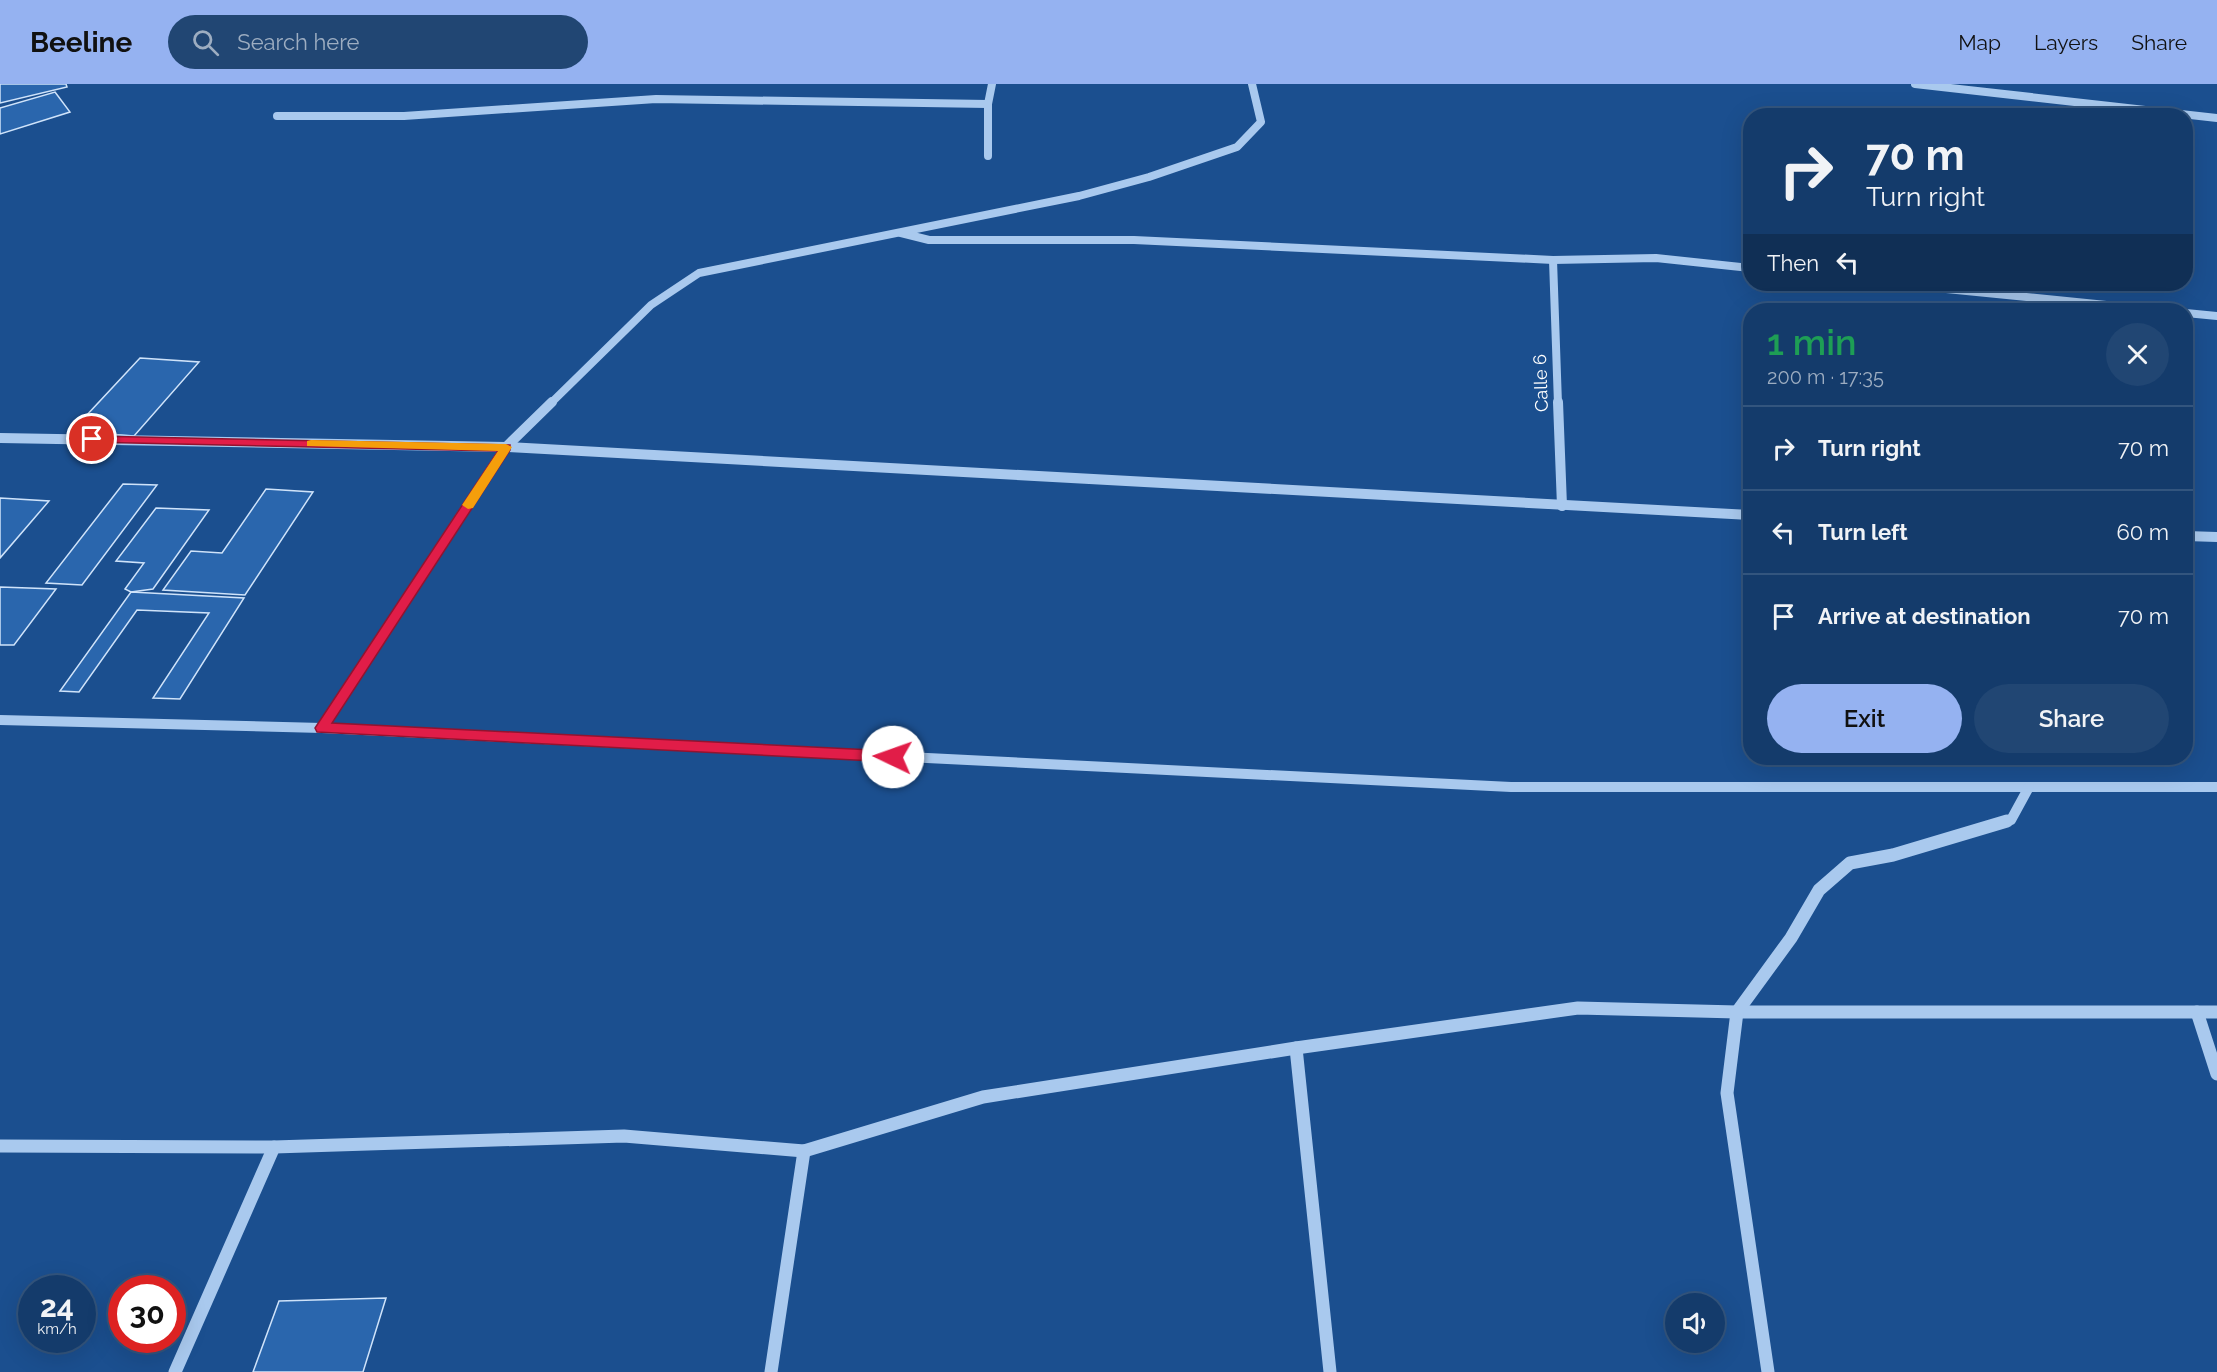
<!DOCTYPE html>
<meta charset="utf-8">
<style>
body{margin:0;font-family:Raleway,sans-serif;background:#214673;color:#f1f3f6;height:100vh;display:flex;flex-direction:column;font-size:22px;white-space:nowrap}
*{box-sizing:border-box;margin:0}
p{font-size:20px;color:#9dadc1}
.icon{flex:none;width:33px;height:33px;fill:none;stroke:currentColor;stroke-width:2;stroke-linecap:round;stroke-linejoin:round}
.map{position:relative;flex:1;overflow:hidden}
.side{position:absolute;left:1743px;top:219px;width:450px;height:462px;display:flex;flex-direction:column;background:#143b6b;border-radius:24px;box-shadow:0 6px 24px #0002,0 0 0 2px #33557e}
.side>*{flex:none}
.hud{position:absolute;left:1743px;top:24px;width:450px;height:183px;border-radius:24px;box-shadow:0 6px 24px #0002,0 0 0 2px #33557e;background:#143b6b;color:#f1f3f6;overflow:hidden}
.buttons{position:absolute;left:1665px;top:1209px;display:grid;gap:12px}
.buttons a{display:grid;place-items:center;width:60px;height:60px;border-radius:50%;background:#143b6b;box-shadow:0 6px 24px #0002,0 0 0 2px #33557e;font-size:30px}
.speed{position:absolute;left:18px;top:1191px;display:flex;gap:12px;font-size:30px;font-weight:700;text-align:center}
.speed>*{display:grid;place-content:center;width:78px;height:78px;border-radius:50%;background:#143b6b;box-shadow:0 6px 24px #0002,0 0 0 2px #33557e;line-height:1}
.speed small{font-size:15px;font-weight:400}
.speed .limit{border:9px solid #d22;background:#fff;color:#111}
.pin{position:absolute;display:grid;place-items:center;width:51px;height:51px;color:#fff;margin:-26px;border:3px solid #fff;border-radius:50%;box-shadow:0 2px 6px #0007}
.me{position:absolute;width:66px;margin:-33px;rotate:273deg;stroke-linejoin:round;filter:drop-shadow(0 0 4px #0008)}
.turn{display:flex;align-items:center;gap:21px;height:126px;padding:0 24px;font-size:27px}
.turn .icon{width:78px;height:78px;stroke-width:2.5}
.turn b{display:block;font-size:42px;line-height:51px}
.then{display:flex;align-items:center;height:57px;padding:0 24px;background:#0003;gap:12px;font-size:22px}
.round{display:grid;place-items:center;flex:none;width:63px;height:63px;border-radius:32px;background:#214673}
.summary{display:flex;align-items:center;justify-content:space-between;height:102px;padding:0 24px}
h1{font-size:36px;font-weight:600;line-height:45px;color:#1e9e55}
.button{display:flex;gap:12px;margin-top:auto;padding:12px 24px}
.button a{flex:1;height:69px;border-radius:36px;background:#95b2f1;color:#111;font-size:24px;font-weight:600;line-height:69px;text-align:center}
.button a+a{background:#214673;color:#f1f3f6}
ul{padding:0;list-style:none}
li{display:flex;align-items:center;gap:18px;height:84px;padding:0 24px;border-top:2px solid #33557e}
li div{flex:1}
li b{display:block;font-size:22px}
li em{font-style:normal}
header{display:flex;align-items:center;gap:36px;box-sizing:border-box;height:84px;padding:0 30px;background:#95b2f1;color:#111}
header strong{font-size:28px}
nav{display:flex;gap:33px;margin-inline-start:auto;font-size:21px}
.search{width:420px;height:54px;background:#214673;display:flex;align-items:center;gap:15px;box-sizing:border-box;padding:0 21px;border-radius:33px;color:#9dadc1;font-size:22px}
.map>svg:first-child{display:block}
.building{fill:#2a66ad;stroke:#cfe3fa;stroke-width:1.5}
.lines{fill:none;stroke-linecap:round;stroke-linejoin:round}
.minor-far2{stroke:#a9c9ee;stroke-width:8}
.minor-far1{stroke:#a9c9ee;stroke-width:10}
.minor{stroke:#a9c9ee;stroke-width:13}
.route{fill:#e11d48;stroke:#92132f;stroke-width:1.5}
.slow{fill:#f59e0b}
.labels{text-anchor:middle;stroke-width:6;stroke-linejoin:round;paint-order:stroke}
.far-street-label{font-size:18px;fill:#fff;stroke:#1b4f8f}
</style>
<header>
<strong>Beeline</strong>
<div class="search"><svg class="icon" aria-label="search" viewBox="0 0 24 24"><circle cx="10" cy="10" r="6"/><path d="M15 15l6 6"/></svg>Search here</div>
<nav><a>Map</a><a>Layers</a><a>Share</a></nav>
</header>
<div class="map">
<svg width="2217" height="1288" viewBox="0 0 2217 1288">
<rect width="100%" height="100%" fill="#1b4f8f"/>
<g class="building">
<path d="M0 0H66L67 3 0 19Z"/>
<path d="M55 8 70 28 0 50V24Z"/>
<path d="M140 274 199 278 134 352 72 347Z"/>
<path d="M123 400 157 401 82 501 46 499Z"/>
<path d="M266 405 313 408 245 511 163 506 191 467 222 469Z"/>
<path d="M0 414 49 417 0 474Z"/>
<path d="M156 424 209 426 153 505 131 508 125 505 144 479 116 477Z"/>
<path d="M0 503 56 505 14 561H0Z"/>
<path d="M131 508 244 514 180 615 153 614 209 529 137 526 79 608 60 607Z"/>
<path d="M386 1214 363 1288H253L279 1217Z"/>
</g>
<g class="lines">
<g class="minor-far2">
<path d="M1915 0 2217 34"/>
<path d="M277 32H404L656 15 988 20"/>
<path d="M988 72V20L992 0"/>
<path d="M901 149 929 156H1134L1553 176 1656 174 1750 184"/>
<path d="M1553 176 1558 320"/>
<path d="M1896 200 2156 226"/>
<path d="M2186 229 2217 232"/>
<path d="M550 320 651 221 699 189 1079 112 1149 93 1237 63 1261 38 1252 0"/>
</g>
<g class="minor-far1">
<path d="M1558 318 1562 422"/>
<path d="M0 354 506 363 1750 431"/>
<path d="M2186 452 2217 453"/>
<path d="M0 636 322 644 1511 703H2217"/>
<path d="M322 644 506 363 552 318"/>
<path d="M2002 739 2011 736 2029 703"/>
</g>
<g class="minor">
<path d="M2197 928 2217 990"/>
<path d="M1296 964 1330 1288"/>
<path d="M0 1062 274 1063 624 1052 804 1067 983 1013 1296 964 1578 924 1737 928H2217"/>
<path d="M175 1288 274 1063"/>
<path d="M771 1288 804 1067"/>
<path d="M1768 1288 1727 1009 1737 928 1791 854 1819 806 1850 779 1893 771 2007 737"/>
</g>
</g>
<path class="route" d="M92 352 510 361V366L332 639 893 667 898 669 900 673 898 677 893 678 317 648 315 644 317 641 498 367 88 358V353Z"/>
<path class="slow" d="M311 356 506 360 512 363 473 424 468 425 462 421 498 367 307 362V357Z"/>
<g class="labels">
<g class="far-street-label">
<text transform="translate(1541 299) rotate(-92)" y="6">Calle 6</text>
</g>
</g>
</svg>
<div class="buttons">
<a><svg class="icon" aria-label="sound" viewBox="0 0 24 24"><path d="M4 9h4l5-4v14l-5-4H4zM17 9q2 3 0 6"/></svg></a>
</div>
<div class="speed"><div>24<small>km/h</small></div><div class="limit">30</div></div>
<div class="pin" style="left:92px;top:355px;background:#d93025"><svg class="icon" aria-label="arrive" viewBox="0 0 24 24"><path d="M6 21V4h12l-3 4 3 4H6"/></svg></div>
<svg class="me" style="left:893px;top:673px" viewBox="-20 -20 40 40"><circle r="19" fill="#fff"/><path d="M0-13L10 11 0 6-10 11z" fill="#e11d48"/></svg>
<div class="hud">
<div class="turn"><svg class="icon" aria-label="right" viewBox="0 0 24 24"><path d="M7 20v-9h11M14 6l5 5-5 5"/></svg><div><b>70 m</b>Turn right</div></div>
<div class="then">Then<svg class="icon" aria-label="left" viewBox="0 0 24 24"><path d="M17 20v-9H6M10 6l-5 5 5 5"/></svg></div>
</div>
<section class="side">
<div class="summary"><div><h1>1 min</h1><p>200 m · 17:35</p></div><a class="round"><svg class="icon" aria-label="close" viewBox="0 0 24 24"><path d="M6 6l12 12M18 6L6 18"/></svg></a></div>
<ul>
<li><svg class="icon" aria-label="right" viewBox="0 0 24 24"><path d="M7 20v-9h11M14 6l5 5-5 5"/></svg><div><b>Turn right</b></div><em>70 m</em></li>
<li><svg class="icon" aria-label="left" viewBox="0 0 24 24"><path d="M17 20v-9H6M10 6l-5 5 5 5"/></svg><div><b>Turn left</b></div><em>60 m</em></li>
<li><svg class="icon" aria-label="arrive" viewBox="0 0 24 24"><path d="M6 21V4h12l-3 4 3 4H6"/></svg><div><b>Arrive at destination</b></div><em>70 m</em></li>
</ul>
<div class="button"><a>Exit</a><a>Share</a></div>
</section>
</div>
